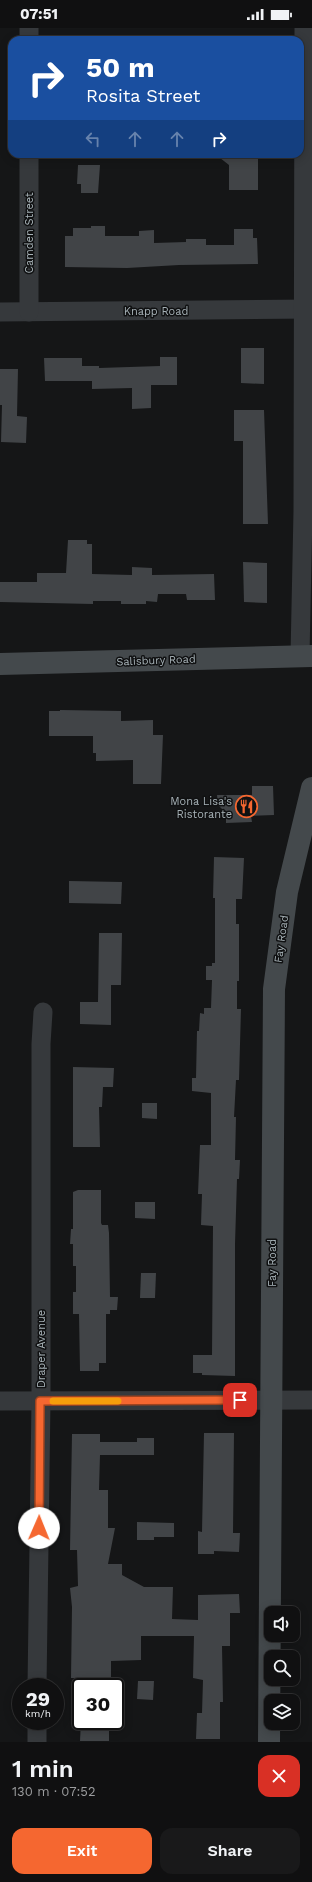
<!DOCTYPE html>
<meta charset="utf-8">
<style>
body{margin:0;font-family:"Work Sans",sans-serif;background:#19191a;color:#f1f3f6;height:100vh;display:flex;flex-direction:column;font-size:15px;white-space:nowrap}
*{box-sizing:border-box;margin:0}
p{font-size:13px;color:#9c9d9f}
.icon{flex:none;width:22px;height:22px;fill:none;stroke:currentColor;stroke-width:2;stroke-linecap:round;stroke-linejoin:round}
.map{position:relative;height:1714px;overflow:hidden}
.details{display:flex;flex-direction:column;background:#101011;flex:1}
.details>*{flex:none}
.hud{position:absolute;left:8px;top:8px;width:296px;height:122px;border-radius:12px;box-shadow:0 2px 10px #0003,0 0 0 1px #303031;background:#1a4fa0;color:#fff;overflow:hidden}
.fabs{position:absolute;left:264px;top:1578px;display:grid;gap:8px}
.fabs a{display:grid;place-items:center;width:36px;height:36px;border-radius:8px;background:#101011;box-shadow:0 2px 10px #0003,0 0 0 1px #303031;font-size:20px}
.speed{position:absolute;left:12px;top:1650px;display:flex;gap:8px;font-size:20px;font-weight:700;text-align:center}
.speed>*{display:grid;place-content:center;width:52px;height:52px;border-radius:50%;background:#101011;box-shadow:0 2px 10px #0003,0 0 0 1px #303031;line-height:1}
.speed small{font-size:10px;font-weight:400}
.speed .limit{border:2px solid #111;border-radius:6px;background:#fff;color:#111}
.pin{position:absolute;display:grid;place-items:center;width:34px;height:34px;color:#fff;margin:-17px;border-radius:8px;box-shadow:0 2px 6px #0006}
.me{position:absolute;width:44px;margin:-22px;rotate:1deg;stroke-linejoin:round;filter:drop-shadow(0 0 3px #0008)}
.turn{display:flex;align-items:center;gap:14px;height:84px;padding:0 12px;font-size:18px}
.turn .icon{width:52px;height:52px;stroke-width:2.5}
.turn b{display:block;font-size:28px;line-height:34px}
.lanes{display:flex;align-items:center;height:38px;padding:0 12px;background:#0003;justify-content:center;gap:20px;direction:ltr}
.lanes .off{opacity:.35}
.round{display:grid;place-items:center;flex:none;width:42px;height:42px;border-radius:12px;background:#19191a}
.headline{display:flex;align-items:center;justify-content:space-between;height:68px;padding:0 12px}
h1{font-size:24px;font-weight:600;line-height:30px}
.primary-button{display:flex;gap:8px;margin-top:auto;padding:8px 12px}
.primary-button a{flex:1;height:46px;border-radius:12px;background:#f56730;color:#fff;font-size:16px;font-weight:600;line-height:46px;text-align:center}
.primary-button a+a{background:#19191a;color:#f1f3f6}
.status{display:flex;justify-content:space-between;align-items:center;height:28px;padding:0 20px;background:#101011;direction:ltr}
.status svg{height:11px;fill:currentColor}
.map>svg:first-child{display:block}
.building{fill:#414447}
.lines{fill:none;stroke-linecap:round;stroke-linejoin:round}
.street{stroke:#36393c;stroke-width:19}
.secondary{stroke:#44494c;stroke-width:22}
.route-casing{stroke:#9f431f;stroke-width:10}
.route{stroke:#f56730;stroke-width:7}
.slow{stroke:#f59e0b;stroke-width:7}
.labels{text-anchor:middle;stroke-width:3;stroke-linejoin:round;paint-order:stroke}
.street-label{font-size:11px;fill:#a7b2b7;stroke:#101112}
.poi-label{font-size:11px;fill:#a7b2b7;stroke:#101112;text-anchor:end}
</style>
<div class="status"><b>07:51</b><svg viewBox="0 0 49 12"><path d="M0 12V9h3v3zM5 12V6h3v6zM10 12V3h3v9zM15 12V0h3v12zM26 1h20v11H26zM47 4h2v5h-2z"/></svg></div>
<div class="map">
<svg width="312" height="1714" viewBox="0 0 312 1714">
<rect width="100%" height="100%" fill="#151617"/>
<g class="building">
<path d="M215 126H258V162H229V137Z"/>
<path d="M78 137H100L98 165H81V156H77Z"/>
<path d="M91 198H105V208H139V203L154 202V215L186 214V211H206V217H234V201H253V210H257L258 236 179 237 127 240 65 239V208H73V200H91Z"/>
<path d="M241 320H264V356L241 355Z"/>
<path d="M160 329H177V357H151V380L132 381V360L92 361V353H45L44 330H82V338H99V340L160 338Z"/>
<path d="M0 341H18L17 388 27 389 26 415 1 414 2 377H0Z"/>
<path d="M234 382H264L268 496H243V413H234Z"/>
<path d="M68 512H87V516H92V546L132 547V539L152 540V547L214 546 215 572H187L186 566H158L157 574 146 573V576H121V573H93V576L0 574V554H37V545H66Z"/>
<path d="M243 534 267 535V575L244 574Z"/>
<path d="M60 682 121 683V693L153 692V707H163L161 756H133V732L96 733V725H93V708H49V683H60Z"/>
<path d="M252 758H273L274 787 251 788 252 794 226 795V785L218 777 217 767H252Z"/>
<path d="M214 829 244 830 242 871H236V896H239V953H237V981H241L239 1052H236L234 1089H236L235 1132H240L239 1151H237L235 1216V1348L202 1347V1345H193V1327H212L213 1198 201 1197 202 1166H198L200 1117H211V1065L192 1063V1050H196L197 1003H199L200 985 204 986V980H211L212 952H206V938H212V935H215V870H213Z"/>
<path d="M69 853 122 854 121 876 69 875Z"/>
<path d="M99 905H122L121 957H111V997L80 996V974H98Z"/>
<path d="M73 1039 114 1040 113 1059H103L102 1079H99L100 1119H73Z"/>
<path d="M142 1075H157V1091L142 1090Z"/>
<path d="M78 1162H101V1195L102 1197H108L109 1205 110 1269H118L117 1282H110V1286H106V1335H99V1343H80L79 1286H73V1264H76V1238H73V1216H70L71 1201H73V1164Z"/>
<path d="M135 1174H155V1191L135 1190Z"/>
<path d="M141 1245H156L155 1270H140Z"/>
<path d="M204 1405H234L233 1505H240L239 1524 214 1523V1526H198V1503L202 1504Z"/>
<path d="M72 1406H100V1414H137V1410H154V1427H100L99 1462H108V1500H115L108 1536H122V1547L144 1559H173L172 1591 198 1592V1567L239 1566 240 1585H230V1618H222L223 1674H220V1711H196L197 1685H202L203 1652 193 1650 194 1608H141V1632L111 1633V1650H71L72 1579 70 1560 78 1558 77 1522H70Z"/>
<path d="M137 1494 174 1495V1509H154V1512H137Z"/>
<path d="M138 1653H154L153 1672 137 1671Z"/>
<path d="M81 1693H109V1713H80Z"/>
</g>
<g class="lines">
<g class="street">
<path d="M29 12V0"/>
<path d="M0 284 312 281"/>
<path d="M29 284V126"/>
<path d="M300 628 303 483 304 0"/>
<path d="M0 1373 312 1372"/>
<path d="M37 1659 41 1373V1016L43 984"/>
<path d="M37 1714V1693"/>
</g>
<g class="secondary">
<path d="M0 636 312 628"/>
<path d="M269 1714 274 961 287 864 312 760"/>
</g>
</g>
<g class="lines">
<defs>
<path id="route" d="M39 1500 40 1373 240 1372"/>
</defs>
<use href="#route" class="route-casing"/>
<use href="#route" class="route"/>
<path class="slow" d="M53 1373H118"/>
</g>
<defs>
<symbol id="restaurant-ring" viewBox="-11 -11 22 22"><circle r="9.5" fill="#101112" stroke="#f56730" stroke-width="1.5"/><path d="M-5-6h1v4h1v-4h1v4h1v-4h1v5L-1.5 .5V6h-2V.5L-5-1ZM5-6V6H3V1.5H1.5Q1.5-4 5-6Z" fill="#f56730"/></symbol>
</defs>
<g fill-rule="evenodd">
<use href="#restaurant-ring" x="234" y="766" width="25" height="25"/>
</g>
<g class="labels">
<g class="street-label">
<text transform="translate(29 205) rotate(-90)" y="4">Camden Street</text>
<text x="156" y="287">Knapp Road</text>
<text transform="translate(156 632) rotate(-2)" y="4">Salisbury Road</text>
<text transform="translate(281 911) rotate(-82)" y="4">Fay Road</text>
<text transform="translate(272 1235) rotate(-90)" y="4">Fay Road</text>
<text transform="translate(41 1321) rotate(-90)" y="4">Draper Avenue</text>
</g>
<g class="poi-label">
<text x="232" y="777">Mona Lisa's<tspan x="232" dy="13">Ristorante</tspan></text>
</g>
</g>
</svg>
<div class="fabs">
<a><svg class="icon" aria-label="sound" viewBox="0 0 24 24"><path d="M4 9h4l5-4v14l-5-4H4zM17 9q2 3 0 6"/></svg></a>
<a><svg class="icon" aria-label="search" viewBox="0 0 24 24"><circle cx="10" cy="10" r="6"/><path d="M15 15l6 6"/></svg></a>
<a><svg class="icon" aria-label="layers" viewBox="0 0 24 24"><path d="M12 4l9 5-9 5-9-5zM3 14l9 5 9-5"/></svg></a>
</div>
<div class="speed"><div>29<small>km/h</small></div><div class="limit">30</div></div>
<div class="pin" style="left:240px;top:1372px;background:#d93025"><svg class="icon" aria-label="arrive" viewBox="0 0 24 24"><path d="M6 21V4h12l-3 4 3 4H6"/></svg></div>
<svg class="me" style="left:39px;top:1500px" viewBox="-20 -20 40 40"><circle r="19" fill="#fff"/><path d="M0-13L10 11 0 6-10 11z" fill="#f56730"/></svg>
<div class="hud">
<div class="turn"><svg class="icon" aria-label="right" viewBox="0 0 24 24"><path d="M7 20v-9h11M14 6l5 5-5 5"/></svg><div><b>50 m</b>Rosita Street</div></div>
<div class="lanes"><svg class="icon off" aria-label="left" viewBox="0 0 24 24"><path d="M17 20v-9H6M10 6l-5 5 5 5"/></svg><svg class="icon off" aria-label="ahead" viewBox="0 0 24 24"><path d="M12 20V5M6 11l6-6 6 6"/></svg><svg class="icon off" aria-label="ahead" viewBox="0 0 24 24"><path d="M12 20V5M6 11l6-6 6 6"/></svg><svg class="icon" aria-label="right" viewBox="0 0 24 24"><path d="M7 20v-9h11M14 6l5 5-5 5"/></svg></div>
</div>
</div>
<section class="details">
<div class="headline"><div><h1>1 min</h1><p>130 m · 07:52</p></div><a class="round" style="background:#d93025;color:#fff"><svg class="icon" aria-label="close" viewBox="0 0 24 24"><path d="M6 6l12 12M18 6L6 18"/></svg></a></div>
<div class="primary-button"><a>Exit</a><a>Share</a></div>
</section>
